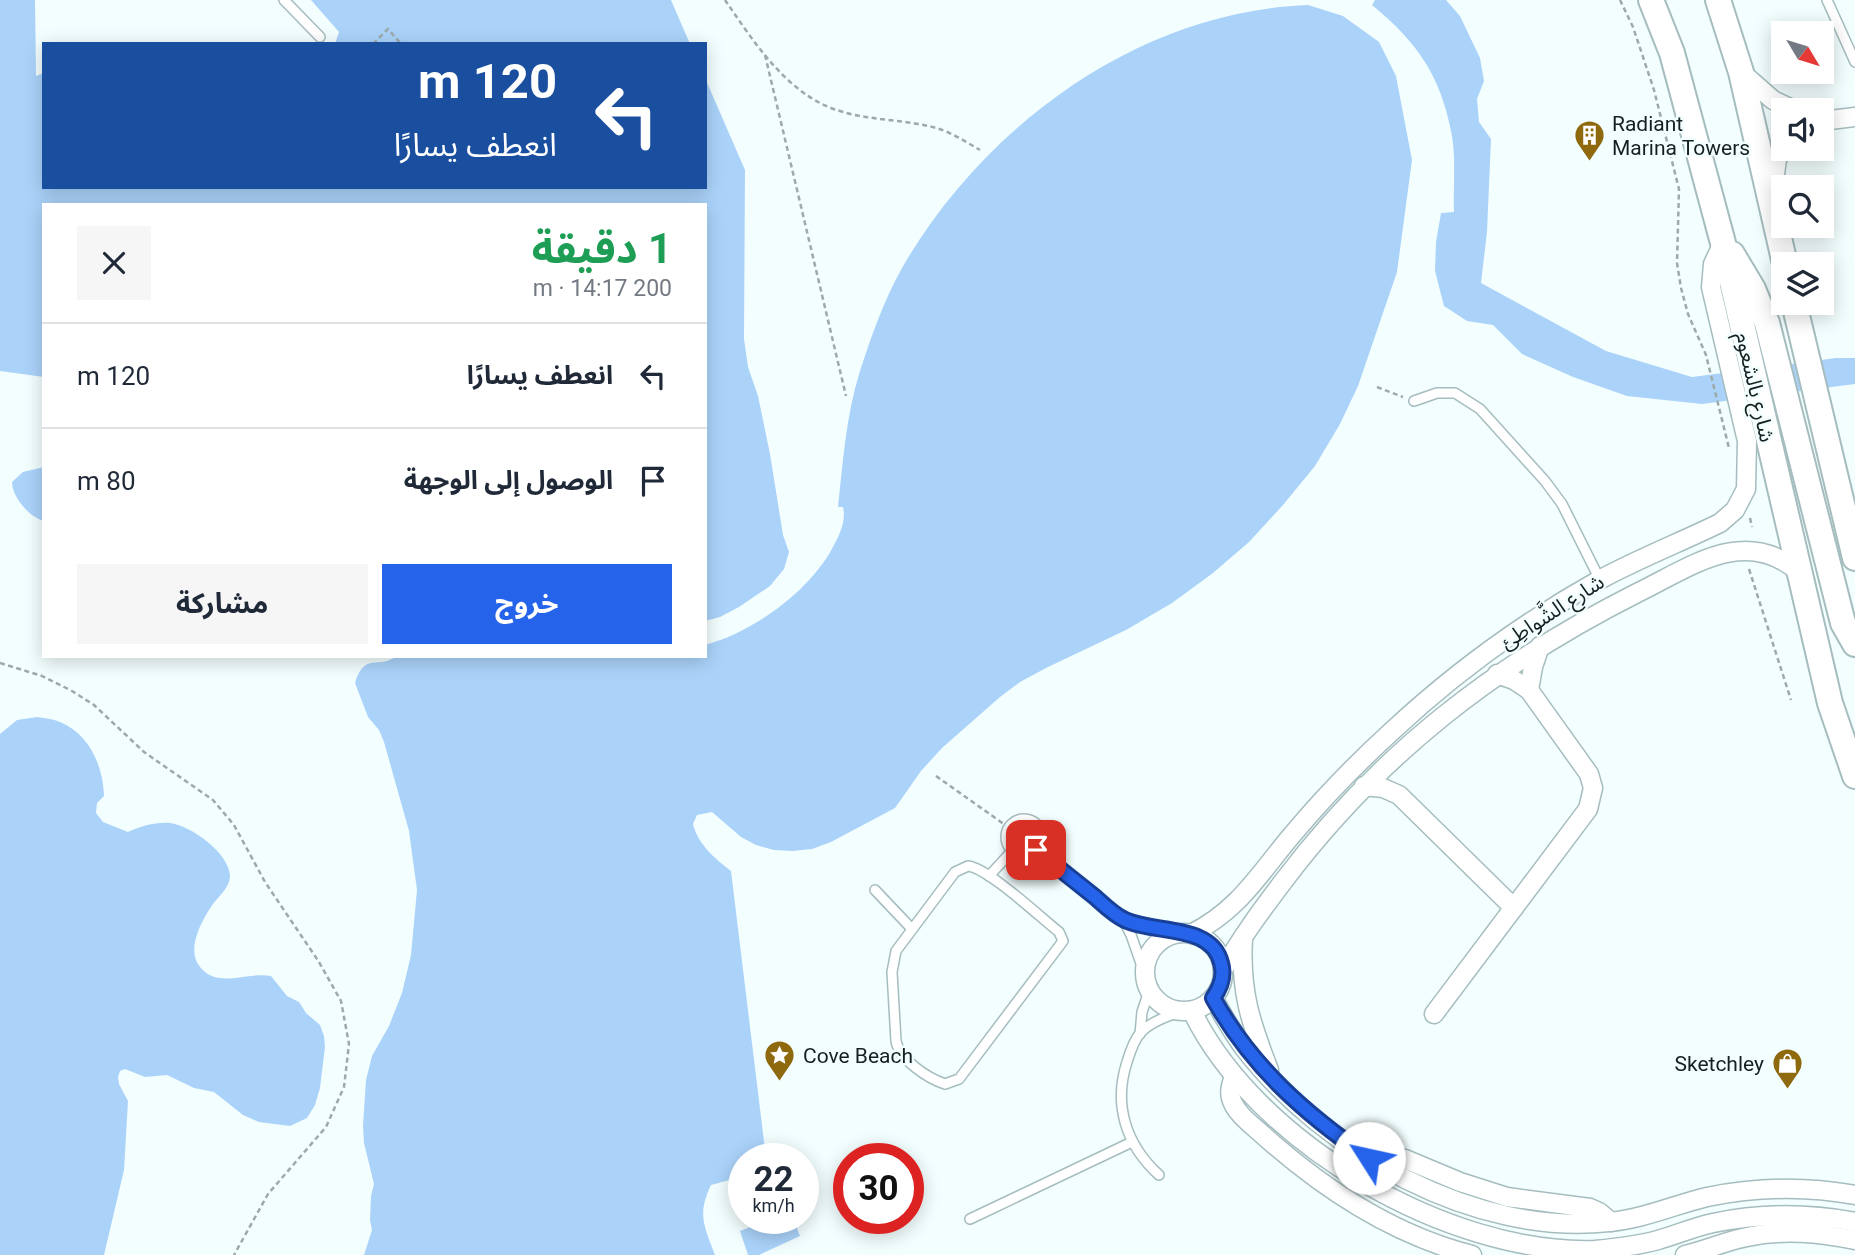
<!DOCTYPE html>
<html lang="ar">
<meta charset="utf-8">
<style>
body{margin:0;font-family:Roboto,"Noto Sans Arabic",sans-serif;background:#f6f6f7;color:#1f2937;direction:rtl;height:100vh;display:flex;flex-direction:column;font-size:26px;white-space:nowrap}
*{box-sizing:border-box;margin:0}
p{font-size:23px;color:#747a83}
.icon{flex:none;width:38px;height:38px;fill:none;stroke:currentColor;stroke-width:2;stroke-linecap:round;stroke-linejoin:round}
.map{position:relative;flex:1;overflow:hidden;direction:ltr}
.sheet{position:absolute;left:42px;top:203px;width:665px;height:455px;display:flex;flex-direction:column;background:#fff;border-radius:0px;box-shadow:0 4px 18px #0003;direction:rtl}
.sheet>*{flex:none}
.top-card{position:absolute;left:42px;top:42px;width:665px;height:147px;border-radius:0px;box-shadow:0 4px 18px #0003;direction:rtl;background:#1a4fa0;color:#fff;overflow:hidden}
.needle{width:46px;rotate:128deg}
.fabs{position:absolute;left:1771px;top:21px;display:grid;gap:14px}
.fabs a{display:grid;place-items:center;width:63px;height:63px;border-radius:0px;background:#fff;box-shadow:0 4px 18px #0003;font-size:35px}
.speed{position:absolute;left:728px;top:1143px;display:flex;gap:14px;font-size:35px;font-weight:700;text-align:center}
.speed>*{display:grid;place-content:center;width:91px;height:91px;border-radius:50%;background:#fff;box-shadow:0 4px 18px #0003;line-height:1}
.speed small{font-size:18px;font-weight:400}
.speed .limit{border:10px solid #d22;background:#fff;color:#111}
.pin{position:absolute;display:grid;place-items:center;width:60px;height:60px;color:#fff;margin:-30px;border-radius:14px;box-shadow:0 4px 10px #0006}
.me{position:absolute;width:77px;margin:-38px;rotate:305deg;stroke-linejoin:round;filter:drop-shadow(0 0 5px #0008)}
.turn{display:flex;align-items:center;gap:24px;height:147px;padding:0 35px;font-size:32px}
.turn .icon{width:91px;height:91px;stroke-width:2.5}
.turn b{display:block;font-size:49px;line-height:60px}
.round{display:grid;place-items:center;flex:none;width:74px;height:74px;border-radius:0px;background:#f6f6f7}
.summary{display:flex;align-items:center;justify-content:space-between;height:119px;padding:0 35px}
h1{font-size:42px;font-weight:700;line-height:52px;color:#1e9e55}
.cta{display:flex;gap:14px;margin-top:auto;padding:14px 35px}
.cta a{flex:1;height:80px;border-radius:0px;background:#2563eb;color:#fff;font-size:28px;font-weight:700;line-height:80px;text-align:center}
.cta a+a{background:#f6f6f7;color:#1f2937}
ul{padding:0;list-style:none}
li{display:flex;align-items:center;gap:21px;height:105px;padding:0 35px;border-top:2px solid #e0e1e3}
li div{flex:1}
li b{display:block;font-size:26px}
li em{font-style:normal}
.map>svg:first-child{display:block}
.water{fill:#abd3fa}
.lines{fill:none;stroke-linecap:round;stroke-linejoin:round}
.lane-casing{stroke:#a5bdbf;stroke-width:12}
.street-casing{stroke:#a5bdbf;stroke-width:21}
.secondary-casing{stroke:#a5bdbf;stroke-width:28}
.path{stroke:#9ea9a9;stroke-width:2.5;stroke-dasharray:5 3.5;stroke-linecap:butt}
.lane{stroke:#fff;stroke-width:9}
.street{stroke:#fff;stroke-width:18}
.secondary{stroke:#fff;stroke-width:24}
.route-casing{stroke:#184099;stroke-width:18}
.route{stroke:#2563eb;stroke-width:12}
.labels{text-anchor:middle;stroke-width:5;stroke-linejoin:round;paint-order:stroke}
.poi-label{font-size:21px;fill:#162020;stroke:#f3fefe;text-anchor:start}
.street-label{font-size:21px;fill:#162020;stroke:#f3fefe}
</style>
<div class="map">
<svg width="1855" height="1255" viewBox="0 0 1855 1255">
<rect width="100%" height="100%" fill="#f3fefe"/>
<g class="water">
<path d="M0 0H35L36 76 44 73V187H705V78L745 170 744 339 748 367 758 396 770 454 783 535 789 552 784 569 770 586 739 607 720 617 705 621V205H44V377L0 371Z"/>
<path d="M311 0H671L690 44H335L339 32Z"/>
<path d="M1375 0H1446L1460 16 1480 58 1484 81 1477 99 1479 122 1491 139 1487 232 1481 283 1606 351 1692 377 1836 358H1855V384L1702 404 1627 396 1573 377 1522 354 1493 325 1467 321 1444 306 1435 271 1436 242 1441 213 1454 212C1453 187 1456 160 1452 136 1441 76 1418 43 1372 5Z"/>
<path d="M1308 5 1343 16 1379 42 1396 76 1412 160 1397 272 1358 386 1340 424 1315 466 1283 505 1249 542 1213 573 1172 603 1126 630 1048 667 1020 682 1000 697 942 748 921 771 895 808 831 842 812 849 792 851 774 850 756 845 741 837 712 812 697 815 693 824C698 844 714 858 731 871L766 1158H744V1176L711 1185C697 1214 704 1226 715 1255H364L372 1230 370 1220 371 1196 374 1184 364 1143 363 1126 366 1080 372 1056 389 1026 402 993 411 955 417 890 409 831 384 742 379 730 368 717 355 683C365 651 378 670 397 656H705V645C754 632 813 589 835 543 841 532 846 519 843 507H838C843 462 846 415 860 371 871 337 884 300 902 268 984 125 1140 11 1308 5Z"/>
<path d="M44 467V521C29 517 12 497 12 482L23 472Z"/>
<path d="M37 717C44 718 53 719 60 722 89 734 103 765 104 796L97 803 96 813 103 822 128 832C141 826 155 822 170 823 190 825 231 854 230 877 229 888 219 896 213 904 203 918 187 947 198 964 215 991 247 971 271 976L287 996 299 1002 306 1013 320 1025 324 1036 325 1047 320 1088 315 1105 307 1118 290 1126 259 1122 243 1115 214 1092 194 1088 167 1075 145 1077 125 1069 120 1071 118 1077 119 1084 128 1101 124 1170 104 1255H0V734L17 720Z"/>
<path d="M774 1218H793L800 1236 759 1255H748L740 1231Z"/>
</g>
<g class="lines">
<defs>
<g id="lane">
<path d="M284 0 320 37"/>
<path d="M1827 0 1855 62"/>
<path d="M1414 401 1437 393H1455L1480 409 1545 481 1562 504 1600 580"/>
<circle cx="1024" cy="837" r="18"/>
<path d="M1036 850 1123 919 1179 933"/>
<path d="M968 866C988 868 1040 917 1059 932L1063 941 959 1079 945 1084C927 1078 899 1059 896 1041L892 972 896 951 955 872Z"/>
<path d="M989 876 1012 851"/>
<path d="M875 890 912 929"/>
<path d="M1123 919 1131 935 1144 972"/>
<path d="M1140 1034 1142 1012 1149 991"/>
<path d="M1159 1175C1126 1145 1113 1105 1127 1062 1130 1052 1134 1040 1141 1032 1151 1022 1167 1016 1180 1012"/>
<path d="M970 1219 1132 1142"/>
</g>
<g id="street">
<path d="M1741 72 1773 100 1794 110"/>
<path d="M1822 121 1855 117"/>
<path d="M1773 189 1777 159 1783 149"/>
<path d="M1529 690 1533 667 1540 646"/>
<path d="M1364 786 1383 788 1399 795 1514 908"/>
<circle cx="1184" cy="972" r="39"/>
<path d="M1191 934C1239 910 1259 874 1292 835 1323 798 1356 764 1391 732 1453 674 1526 621 1601 579 1640 558 1681 542 1720 523L1735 510 1746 489 1747 441 1711 287 1713 264 1723 243"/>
<path d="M1243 938C1240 991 1250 1021 1269 1070"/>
<path d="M1223 970C1240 939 1261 911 1282 883 1379 754 1496 664 1639 592 1692 566 1745 526 1799 572"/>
<path d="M1213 998C1223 1015 1232 1032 1244 1048 1324 1152 1476 1237 1609 1222 1643 1219 1674 1205 1707 1197 1756 1187 1806 1186 1855 1195"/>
<path d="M1192 1011C1255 1142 1448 1255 1595 1250 1616 1248 1637 1246 1658 1240 1676 1235 1694 1227 1713 1223 1760 1213 1808 1213 1855 1222"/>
<path d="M1434 1014 1588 809 1593 788 1589 774 1529 690 1514 680 1497 674"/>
<path d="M1234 1077C1231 1084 1229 1091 1231 1098 1235 1113 1252 1125 1263 1135 1322 1188 1394 1235 1472 1255"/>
<path d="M1369 1158 1387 1156 1405 1159 1460 1182 1507 1197 1590 1208 1599 1212 1611 1222"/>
<path d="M1685 1255C1706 1250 1726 1241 1747 1237 1784 1229 1819 1233 1855 1240"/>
</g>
<g id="secondary">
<path d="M1651 0 1672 53 1723 243 1830 703 1855 776"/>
<path d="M1718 0 1741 72 1785 264"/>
<path d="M1732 254 1753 289 1767 323 1843 623 1855 644"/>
<path d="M1794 303 1855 558"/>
</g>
</defs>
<use href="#lane" class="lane-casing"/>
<use href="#street" class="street-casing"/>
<use href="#secondary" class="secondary-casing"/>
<g class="path">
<path d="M725 0C754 42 788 96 840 111 871 121 905 119 936 128 951 132 966 142 980 150"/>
<path d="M1620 0 1633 27 1654 90 1679 189 1677 263 1681 288 1688 314 1706 355 1729 448"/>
<path d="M373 44 388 29 401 44"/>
<path d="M765 55 846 396"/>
<path d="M1802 149 1809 155"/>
<path d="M1377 387 1403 397"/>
<path d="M1750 518 1752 527"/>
<path d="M1749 569 1791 700"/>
<path d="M0 663 42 676 72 691 94 705 144 752 213 800 234 825 265 882 319 962 341 1001 349 1044 344 1087 326 1127 268 1194 234 1255"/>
<path d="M936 776 1008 827"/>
</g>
<use href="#lane" class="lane"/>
<use href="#street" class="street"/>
<use href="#secondary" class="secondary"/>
</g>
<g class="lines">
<defs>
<path id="route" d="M1036 850C1056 866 1076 882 1095 897 1104 905 1114 915 1125 920 1155 934 1212 924 1221 963 1225 976 1221 987 1213 998 1252 1067 1304 1113 1369 1158"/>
</defs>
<use href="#route" class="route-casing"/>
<use href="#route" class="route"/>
</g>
<defs>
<symbol id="building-pin" viewBox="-11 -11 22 30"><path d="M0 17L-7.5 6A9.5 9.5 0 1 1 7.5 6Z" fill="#8e690d" stroke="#f3fefe"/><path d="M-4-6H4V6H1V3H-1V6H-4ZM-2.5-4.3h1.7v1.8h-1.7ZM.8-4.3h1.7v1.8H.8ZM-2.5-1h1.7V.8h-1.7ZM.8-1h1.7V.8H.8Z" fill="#fff"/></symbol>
<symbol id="sight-pin" viewBox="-11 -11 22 30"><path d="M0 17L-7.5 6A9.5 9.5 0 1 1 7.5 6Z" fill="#8e690d" stroke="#f3fefe"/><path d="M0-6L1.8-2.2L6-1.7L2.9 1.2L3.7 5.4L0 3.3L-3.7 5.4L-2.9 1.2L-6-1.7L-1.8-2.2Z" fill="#fff"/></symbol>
<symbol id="shop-pin" viewBox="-11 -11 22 30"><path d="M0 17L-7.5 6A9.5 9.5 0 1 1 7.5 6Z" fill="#8e690d" stroke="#f3fefe"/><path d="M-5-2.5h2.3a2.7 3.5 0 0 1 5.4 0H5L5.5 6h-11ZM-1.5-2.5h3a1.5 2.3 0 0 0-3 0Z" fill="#fff"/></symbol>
</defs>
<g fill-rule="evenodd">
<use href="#building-pin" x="1572" y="118" width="35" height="47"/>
<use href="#sight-pin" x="762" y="1038" width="35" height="47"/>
<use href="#shop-pin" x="1770" y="1046" width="35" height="47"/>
</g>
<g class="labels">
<g class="poi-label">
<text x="1612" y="131">Radiant<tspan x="1612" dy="24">Marina Towers</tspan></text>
<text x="803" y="1063">Cove Beach</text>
<text x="1764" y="1071" text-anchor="end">Sketchley</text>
</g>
<g class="street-label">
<text transform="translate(1755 387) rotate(77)" y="7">شارع بالشعوم</text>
<text transform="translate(1552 612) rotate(-33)" y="7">شارع الشَّواطِئ</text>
</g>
</g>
</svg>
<div class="fabs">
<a><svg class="needle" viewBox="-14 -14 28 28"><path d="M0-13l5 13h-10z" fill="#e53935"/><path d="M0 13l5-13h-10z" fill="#747a83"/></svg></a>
<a><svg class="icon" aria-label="sound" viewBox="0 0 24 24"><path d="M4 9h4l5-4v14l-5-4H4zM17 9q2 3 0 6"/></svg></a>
<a><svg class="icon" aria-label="search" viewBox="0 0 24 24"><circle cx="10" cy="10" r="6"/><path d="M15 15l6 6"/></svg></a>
<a><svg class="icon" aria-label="layers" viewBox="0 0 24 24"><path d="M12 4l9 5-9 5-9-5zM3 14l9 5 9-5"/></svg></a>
</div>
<div class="speed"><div>22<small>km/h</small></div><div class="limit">30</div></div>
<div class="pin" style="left:1036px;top:850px;background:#d93025"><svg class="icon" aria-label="arrive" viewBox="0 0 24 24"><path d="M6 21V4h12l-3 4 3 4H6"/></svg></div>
<svg class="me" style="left:1369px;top:1158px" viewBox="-20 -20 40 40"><circle r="19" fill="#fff"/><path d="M0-13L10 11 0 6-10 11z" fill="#2563eb"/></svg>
<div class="top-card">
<div class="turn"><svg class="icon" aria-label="left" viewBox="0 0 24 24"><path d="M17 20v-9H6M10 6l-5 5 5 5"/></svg><div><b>120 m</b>انعطف يسارًا</div></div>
</div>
<section class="sheet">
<div class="summary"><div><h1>1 دقيقة</h1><p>200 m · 14:17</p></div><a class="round"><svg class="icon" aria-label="close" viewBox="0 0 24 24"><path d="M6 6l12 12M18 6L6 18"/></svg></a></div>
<ul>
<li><svg class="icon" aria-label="left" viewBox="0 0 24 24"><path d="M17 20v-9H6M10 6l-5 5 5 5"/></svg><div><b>انعطف يسارًا</b></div><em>120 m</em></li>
<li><svg class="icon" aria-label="arrive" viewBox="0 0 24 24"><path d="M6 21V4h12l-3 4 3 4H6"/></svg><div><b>الوصول إلى الوجهة</b></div><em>80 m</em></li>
</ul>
<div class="cta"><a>خروج</a><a>مشاركة</a></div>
</section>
</div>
